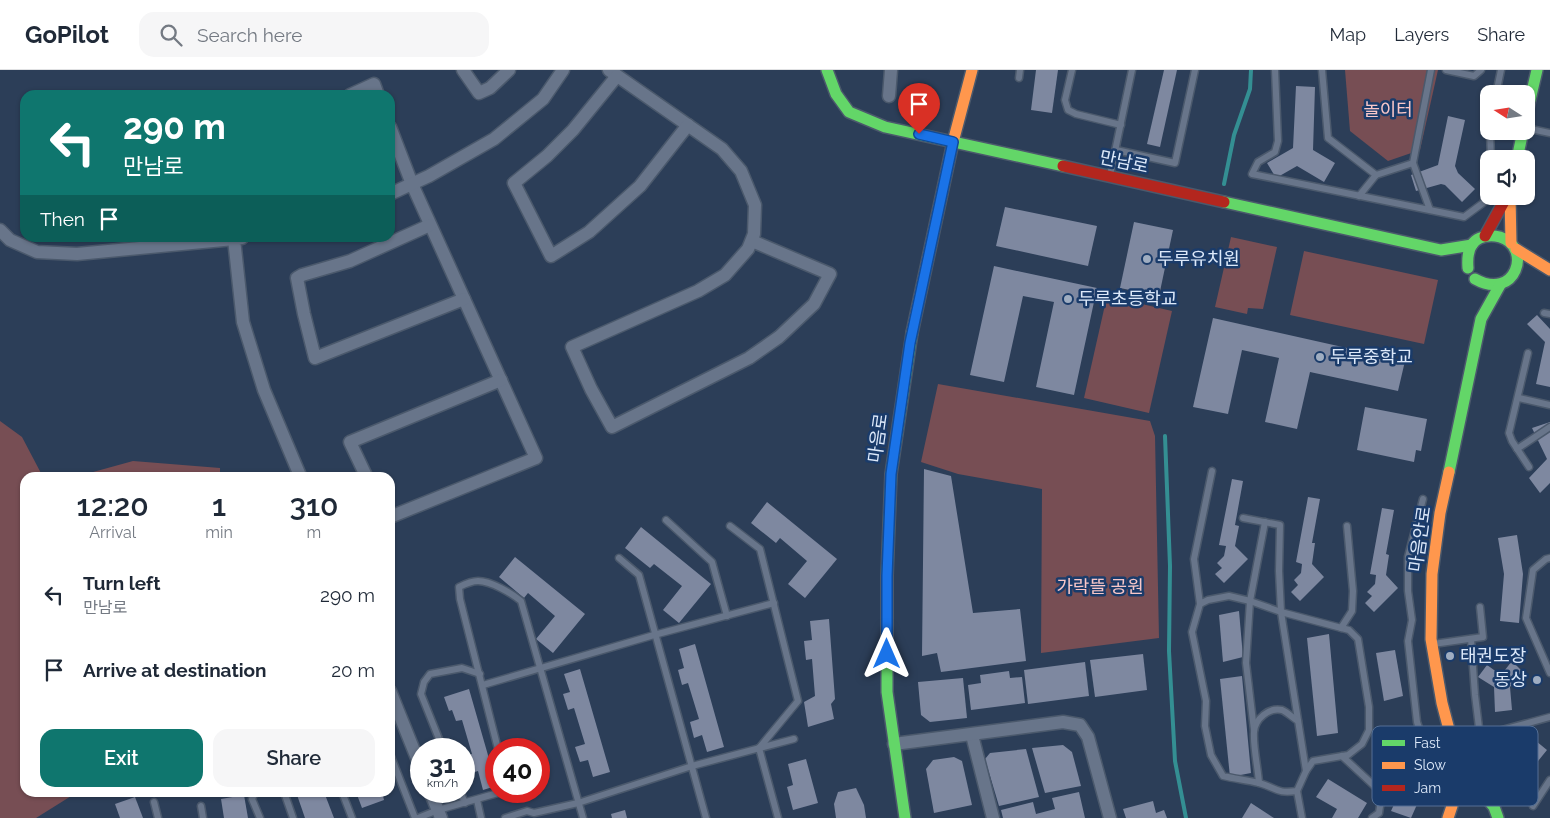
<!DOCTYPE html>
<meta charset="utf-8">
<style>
body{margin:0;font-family:Raleway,"Noto Sans KR",sans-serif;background:#f6f6f7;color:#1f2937;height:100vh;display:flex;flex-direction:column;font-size:19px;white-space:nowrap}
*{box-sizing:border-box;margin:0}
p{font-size:16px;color:#747a83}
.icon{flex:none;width:28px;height:28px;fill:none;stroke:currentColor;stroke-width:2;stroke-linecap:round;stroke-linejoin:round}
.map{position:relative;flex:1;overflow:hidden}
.details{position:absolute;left:20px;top:402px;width:375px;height:325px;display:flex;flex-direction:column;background:#fff;border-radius:15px;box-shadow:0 1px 4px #0004}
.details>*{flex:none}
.top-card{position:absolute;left:20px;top:20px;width:375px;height:152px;border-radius:15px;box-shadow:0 1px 4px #0004;background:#0f766e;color:#fff;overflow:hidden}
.needle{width:32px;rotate:282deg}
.tools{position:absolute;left:1480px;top:15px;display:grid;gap:10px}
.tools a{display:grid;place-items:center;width:55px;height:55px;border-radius:10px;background:#fff;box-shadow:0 1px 4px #0004;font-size:25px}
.speed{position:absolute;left:410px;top:668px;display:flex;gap:10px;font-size:25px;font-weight:700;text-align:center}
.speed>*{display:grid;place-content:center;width:65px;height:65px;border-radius:50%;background:#fff;box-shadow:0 1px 4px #0004;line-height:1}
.speed small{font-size:12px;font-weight:400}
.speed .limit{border:8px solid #d22;background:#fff;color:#111}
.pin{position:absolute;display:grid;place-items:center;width:42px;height:42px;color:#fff;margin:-51px -21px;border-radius:50% 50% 50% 0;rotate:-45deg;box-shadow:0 0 5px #0007}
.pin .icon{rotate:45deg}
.me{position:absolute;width:55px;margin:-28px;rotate:0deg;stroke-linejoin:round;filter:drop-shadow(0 0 4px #0008)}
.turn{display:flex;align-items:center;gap:18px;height:105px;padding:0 20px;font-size:22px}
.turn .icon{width:65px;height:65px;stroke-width:2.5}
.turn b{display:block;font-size:35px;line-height:42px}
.then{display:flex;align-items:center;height:48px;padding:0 20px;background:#0003;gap:10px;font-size:19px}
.eta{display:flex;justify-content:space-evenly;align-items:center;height:85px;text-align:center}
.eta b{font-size:30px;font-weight:600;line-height:35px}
.action{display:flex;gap:10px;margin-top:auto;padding:10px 20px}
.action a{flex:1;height:58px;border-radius:15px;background:#0f766e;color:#fff;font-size:20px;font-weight:600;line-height:58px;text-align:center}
.action a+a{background:#f6f6f7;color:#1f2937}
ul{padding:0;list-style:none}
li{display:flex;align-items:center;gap:15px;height:75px;padding:0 20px}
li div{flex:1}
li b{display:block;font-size:19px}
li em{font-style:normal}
header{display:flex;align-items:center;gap:30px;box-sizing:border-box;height:70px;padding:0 25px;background:#fff;border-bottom:1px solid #e0e1e3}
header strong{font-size:24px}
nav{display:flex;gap:28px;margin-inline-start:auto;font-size:18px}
.search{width:350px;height:45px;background:#f6f6f7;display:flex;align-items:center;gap:12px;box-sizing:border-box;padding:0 18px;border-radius:15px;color:#747a83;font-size:19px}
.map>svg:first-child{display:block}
.green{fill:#774e54}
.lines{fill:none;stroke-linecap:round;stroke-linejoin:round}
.stream{stroke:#348f93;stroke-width:4}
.building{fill:#7e88a0}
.lane-casing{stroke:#4b596c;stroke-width:9}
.street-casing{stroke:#4b596c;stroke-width:15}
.fast-casing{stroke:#4b596c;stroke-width:14}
.slow-casing{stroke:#4b596c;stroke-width:14}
.jam-casing{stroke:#4b596c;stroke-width:14}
.lane{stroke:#68758a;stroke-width:6}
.street{stroke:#68758a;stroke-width:12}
.fast{stroke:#63d668;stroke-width:11}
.slow{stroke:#ff974d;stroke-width:11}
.jam{stroke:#b3261e;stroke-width:11}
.route-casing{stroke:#114b97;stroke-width:12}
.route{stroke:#1a73e8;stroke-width:9}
.poi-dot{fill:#9fadc1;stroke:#1a3b6a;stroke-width:2}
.labels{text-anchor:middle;stroke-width:5;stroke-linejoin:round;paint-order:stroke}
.park-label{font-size:18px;fill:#f9c7c8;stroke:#1a3b6a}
.street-label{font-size:18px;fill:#dde9fa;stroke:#1a3b6a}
.poi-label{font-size:18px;fill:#dde9fa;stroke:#1a3b6a;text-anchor:start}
.key{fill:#1a3b6a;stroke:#546f95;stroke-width:1}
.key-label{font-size:14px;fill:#dde9fa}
</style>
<header>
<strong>GoPilot</strong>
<div class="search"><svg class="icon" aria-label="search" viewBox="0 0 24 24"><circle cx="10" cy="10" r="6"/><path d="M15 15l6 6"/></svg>Search here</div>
<nav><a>Map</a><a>Layers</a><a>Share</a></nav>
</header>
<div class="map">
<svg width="1550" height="748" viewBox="0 0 1550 748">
<rect width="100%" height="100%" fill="#2c3e58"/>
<g class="green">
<path d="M1345 0H1438L1420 80 1388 91 1350 61Z"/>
<path d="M1231 167 1277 177 1263 239 1248 238 1247 244 1215 237Z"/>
<path d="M1304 181 1438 210 1424 274 1290 245Z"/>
<path d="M1107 226 1172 241 1149 343 1084 328Z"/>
<path d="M938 314 1150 351 1155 366 1159 568 1041 583 1042 419 958 404 921 392Z"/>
<path d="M0 351 22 367 43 407 25 408V722L76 723 36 748H0Z"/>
<path d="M133 391 220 398V407H75Z"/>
</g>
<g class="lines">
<g class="stream">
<path d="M1224 114 1234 65 1250 19 1251 0"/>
<path d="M1165 366 1170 496 1169 581 1175 691 1186 748"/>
</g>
</g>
<g class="building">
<path d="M1036 0H1058L1052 43 1031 40Z"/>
<path d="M1164 0H1177L1160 77 1147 74Z"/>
<path d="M1296 16 1315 17 1313 80 1335 93 1324 112 1297 96 1276 108 1267 93 1293 78Z"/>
<path d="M1448 46 1465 50 1455 96 1458 103 1475 119 1462 132 1445 115 1441 114 1416 121 1411 105 1438 95Z"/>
<path d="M1005 137 1097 156 1088 196 996 176Z"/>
<path d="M1134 152 1173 160 1159 226 1120 218Z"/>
<path d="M994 196 1097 218 1074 325 1036 317 1054 232 1023 226 1004 312 970 305Z"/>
<path d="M1537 245 1550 259V317L1536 314 1545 272 1527 254Z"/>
<path d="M1213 248 1405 291 1398 321 1310 302 1297 359 1265 352 1279 288 1242 280 1228 344 1193 337Z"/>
<path d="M1365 337 1427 349 1421 381 1416 380 1414 392 1357 380Z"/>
<path d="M1550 352V413L1540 423 1529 408 1547 389 1532 358Z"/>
<path d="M924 399 951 406 973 543 1020 539 1026 591 941 602 937 583 922 586Z"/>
<path d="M1232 409 1243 411 1235 455 1239 456 1235 476 1248 489 1224 513 1215 504 1222 498 1217 493 1224 486 1226 476 1219 475Z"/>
<path d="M1308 427 1320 429 1312 473H1315L1312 494 1324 507 1300 531 1291 522 1298 515 1294 510 1301 503 1302 494 1296 492Z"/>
<path d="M767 432 837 489 805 528 788 514 807 491 780 468 776 473 751 453Z"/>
<path d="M1382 438 1394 440 1386 484 1389 485 1386 505 1398 518 1374 542 1365 533 1372 526 1367 522 1375 514 1376 505 1370 504Z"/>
<path d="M641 457 711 514 679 553 663 540 682 516 654 494 650 498 625 478Z"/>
<path d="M1517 465 1523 504 1519 553 1500 551 1504 504 1498 468Z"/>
<path d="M515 487 585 544 553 583 536 569 555 546 528 523 524 528 499 507Z"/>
<path d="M1239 541 1243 587 1223 592 1219 545Z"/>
<path d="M829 549 835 629 831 634 834 649 808 657 804 632 815 626 812 589 806 590 804 571 812 570 810 551Z"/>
<path d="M1329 564 1338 663 1317 666 1307 568Z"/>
<path d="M695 574 724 677 707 682 702 665 694 668 690 652 699 649 688 613 682 615 678 600 684 598 679 579Z"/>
<path d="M1395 580 1403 626 1384 631 1376 583Z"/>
<path d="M1143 584 1147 620 1095 627 1090 590Z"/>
<path d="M1512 591 1522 601 1510 617 1512 640 1495 642 1494 617 1478 607 1487 595 1501 605Z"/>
<path d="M1085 592 1089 626 1028 634 1024 600Z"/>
<path d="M580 599 610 702 593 707 588 690 580 692 575 677 585 674 574 638 568 640 563 624 570 622 564 604Z"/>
<path d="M1009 601 1010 608 1022 607 1025 633 971 640 968 615 981 613 980 605Z"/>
<path d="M1242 606 1251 703 1230 707 1220 609Z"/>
<path d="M963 608 967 648 930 652 921 645 918 612Z"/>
<path d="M469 619 496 713V716L483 720 478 701 468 704 464 686 472 684 462 650 456 651 452 640 449 641 444 627Z"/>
<path d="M1536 671 1547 680 1534 696 1537 720 1520 721 1518 697 1503 686 1511 674 1525 684Z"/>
<path d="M1063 675 1072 682 1081 716 1045 723 1032 678Z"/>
<path d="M1026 679 1039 727 999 736 985 689 990 683Z"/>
<path d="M1394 683 1431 703 1411 748 1391 741 1404 713 1385 703Z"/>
<path d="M954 687 962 691 972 735 934 743 926 699 933 690Z"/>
<path d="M806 689 818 733 793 740 787 717 793 715 788 694Z"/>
<path d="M1328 709 1367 733 1358 748H1332L1337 739 1316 727Z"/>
<path d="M856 718 864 735 866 748H836L834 734 838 722Z"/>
<path d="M296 722H324L334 748H305Z"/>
<path d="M356 722H382L384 730 362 738Z"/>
<path d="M1079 722 1085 748H1003L1001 740 1033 732 1036 744 1055 739 1052 728Z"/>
<path d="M244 725 248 748H224L221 729Z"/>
<path d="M135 727 143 748H120L115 734Z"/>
<path d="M1153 731 1156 743 1164 740 1167 748H1126L1123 739Z"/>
<path d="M1251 733 1274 748H1242Z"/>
<path d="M625 740 627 748H612L611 744Z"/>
</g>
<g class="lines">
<defs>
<g id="lane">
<path d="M1072 0 1065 30 1068 40 1076 44 1121 55"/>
<path d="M1275 0 1278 71 1275 82 1258 92 1252 104 1464 147 1483 133 1489 119"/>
<path d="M1322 0 1328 68 1376 105"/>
<path d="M1446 0 1474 6 1481 0"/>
<path d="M1019 8 1020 0"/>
<path d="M1496 24 1501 0"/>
<path d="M1526 58 1550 63"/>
<path d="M1490 61 1491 89"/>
<path d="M1116 80 1175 93 1195 0"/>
<path d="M1110 105 1132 0"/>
<path d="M1359 126 1376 105 1413 93"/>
<path d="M1430 140 1413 93 1431 0"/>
<path d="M1544 243 1550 244"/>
<path d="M1528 283 1509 363 1512 371 1529 397"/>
<path d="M1519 328 1550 335"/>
<path d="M1517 379 1550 357"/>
<path d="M1423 429 1408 487V521L1412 550 1408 571 1417 652 1435 705"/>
<path d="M1243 448 1280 455 1279 501 1281 542 1306 701"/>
<path d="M666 450 712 492 727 546"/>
<path d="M730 456 760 479 798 631 760 677"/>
<path d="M619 488 639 505 706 748"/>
<path d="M1550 488 1546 489 1533 500 1526 548 1550 603"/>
<path d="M1200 534 1208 530 1229 526 1250 531 1281 542 1349 560 1358 569 1369 637V660L1362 674 1348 685 1313 691 1306 701 1297 721C1276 724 1277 718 1259 713 1247 710 1235 709 1223 706L1211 685 1205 656 1206 631 1192 562 1200 534 1194 489 1212 401"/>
<path d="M1341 558 1352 541 1353 521 1347 456"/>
<path d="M1471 569 1475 625 1480 666 1550 647"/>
<path d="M1433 574 1483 567 1480 537"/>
<path d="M483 615 654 565 774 533"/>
<path d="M1254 660 1246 593 1250 531 1265 452"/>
<path d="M759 678 778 748"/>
<path d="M443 679 421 624 424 612 430 604 462 598 480 604"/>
<path d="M498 679 460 529 459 517C465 514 471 511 478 511 491 511 511 523 521 531L583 748"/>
<path d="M390 684 415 748"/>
<path d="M1342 686 1382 723 1379 743 1372 748"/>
<path d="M1259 713C1258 698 1253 677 1254 662 1255 649 1269 637 1282 640 1287 642 1293 648 1298 651"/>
<path d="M460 721 465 733"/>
<path d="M1297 721 1302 748"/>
<path d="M255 722 252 729 260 748"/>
<path d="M284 722 293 748"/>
<path d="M342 722 352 748"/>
<path d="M477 730 481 748"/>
<path d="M154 732 158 748"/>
<path d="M201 736 203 748"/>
<path d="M1533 736 1550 710"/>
<path d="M418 748 438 740 505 721"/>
<path d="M505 748 527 741 534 743 578 733 692 696 794 669"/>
</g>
<g id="street">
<path d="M463 0 479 23 490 18 509 0"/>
<path d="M609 0 722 79 741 101 755 135 754 164 748 179 725 205 698 221 572 277 591 319 612 357 749 288 779 267 814 234 830 204 752 171"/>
<path d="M617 6 573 60 547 86 514 113 551 186 589 162 640 116 688 55"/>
<path d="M350 25 374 14 378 25"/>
<path d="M889 26 891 0"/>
<path d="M390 57 412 114 536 388 390 447"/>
<path d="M390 124 429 106 494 69 543 29 563 0"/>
<path d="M430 155 350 191 302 205 297 208 304 244 315 288 464 229"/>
<path d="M0 160 10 170 37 182 77 184 234 169"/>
<path d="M242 168 234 169 243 252 264 320 301 408"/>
<path d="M367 408 350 372 501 310"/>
<path d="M390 621 421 698"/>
<path d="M972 665 993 748"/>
<path d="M894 674 1063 652 1080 655 1088 667 1110 748"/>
<path d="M430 721 441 748"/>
</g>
<g id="fast">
<path d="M827 0 836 24 849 42 885 57 1063 96"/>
<path d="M1526 47 1537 0"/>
<path d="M1517 89 1523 61"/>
<path d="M1224 132 1441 180 1472 175"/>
<path d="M1468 198C1467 186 1468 173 1480 168 1487 165 1493 165 1500 167 1533 177 1516 232 1475 209"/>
<path d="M1449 402 1481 249 1500 215"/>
<path d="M1458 694 1494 737 1498 748"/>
<path d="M905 748 887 622V506L891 404 912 263"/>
</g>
<g id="slow">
<path d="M1510 126 1511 173"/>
<path d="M1516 179 1550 200"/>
<path d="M912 263 953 72 972 0"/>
<path d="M1448 748 1452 736 1458 694 1442 633 1431 569 1432 504 1440 443 1449 402"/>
</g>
<g id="jam">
<path d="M1063 96 1224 132"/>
<path d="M1485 166 1507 126"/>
</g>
</defs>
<use href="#lane" class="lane-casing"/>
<use href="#street" class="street-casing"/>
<use href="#fast" class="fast-casing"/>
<use href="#slow" class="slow-casing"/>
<use href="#jam" class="jam-casing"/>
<use href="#lane" class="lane"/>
<use href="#street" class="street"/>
<use href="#fast" class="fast"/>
<use href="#slow" class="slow"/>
<use href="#jam" class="jam"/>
</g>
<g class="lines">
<defs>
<path id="route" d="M887 584V506L891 404 910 273 953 72 919 64"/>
</defs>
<use href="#route" class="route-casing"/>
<use href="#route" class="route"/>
</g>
<g class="poi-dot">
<circle cx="1147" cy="189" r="5"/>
<circle cx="1068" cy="229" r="5"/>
<circle cx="1320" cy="287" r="5"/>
<circle cx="1450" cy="586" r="5"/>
<circle cx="1537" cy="610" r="5"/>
</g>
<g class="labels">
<g class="park-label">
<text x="1388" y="46">놀이터</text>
<text x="1100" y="523">가락뜰 공원</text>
</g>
<g class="street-label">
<text transform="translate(1124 92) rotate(12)" y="6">만남로</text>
<text transform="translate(878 368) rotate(-82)" y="6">마음로</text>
<text transform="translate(1420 469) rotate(-82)" y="6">마음안로</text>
</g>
<g class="poi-label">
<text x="1157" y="195">두루유치원</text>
<text x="1078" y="235">두루초등학교</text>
<text x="1330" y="293">두루중학교</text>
<text x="1460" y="592">태권도장</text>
<text x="1527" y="616" text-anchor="end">동상</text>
</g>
</g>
<rect x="1372" y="656" width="166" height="80" rx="8" class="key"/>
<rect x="1382" y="670" width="23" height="6" fill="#63d668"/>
<rect x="1382" y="692" width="23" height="7" fill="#ff974d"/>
<rect x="1382" y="715" width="23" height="6" fill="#b3261e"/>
<g class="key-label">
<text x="1414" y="678">Fast</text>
<text x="1414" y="700">Slow</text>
<text x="1414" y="723">Jam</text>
</g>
</svg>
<div class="tools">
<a><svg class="needle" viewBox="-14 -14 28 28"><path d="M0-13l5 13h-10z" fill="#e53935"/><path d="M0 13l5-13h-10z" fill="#747a83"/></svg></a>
<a><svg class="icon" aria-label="sound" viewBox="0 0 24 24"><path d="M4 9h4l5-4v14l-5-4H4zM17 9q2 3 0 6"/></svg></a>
</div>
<div class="speed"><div>31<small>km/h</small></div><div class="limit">40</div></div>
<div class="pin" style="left:919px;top:64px;background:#d93025"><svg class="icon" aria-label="arrive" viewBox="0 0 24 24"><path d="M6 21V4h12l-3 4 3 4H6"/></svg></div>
<svg class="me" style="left:887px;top:584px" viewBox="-20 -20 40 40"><path d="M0-17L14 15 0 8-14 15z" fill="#1a73e8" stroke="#fff" stroke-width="4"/></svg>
<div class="top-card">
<div class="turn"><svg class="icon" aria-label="left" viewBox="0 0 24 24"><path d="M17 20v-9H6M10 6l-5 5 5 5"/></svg><div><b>290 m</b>만남로</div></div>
<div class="then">Then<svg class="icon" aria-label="arrive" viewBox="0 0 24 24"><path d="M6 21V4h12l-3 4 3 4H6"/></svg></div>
</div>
<section class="details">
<div class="eta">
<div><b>12:20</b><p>Arrival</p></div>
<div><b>1</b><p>min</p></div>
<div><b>310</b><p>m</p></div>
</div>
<ul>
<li><svg class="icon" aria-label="left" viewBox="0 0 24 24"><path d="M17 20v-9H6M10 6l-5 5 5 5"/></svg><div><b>Turn left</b><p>만남로</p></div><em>290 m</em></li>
<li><svg class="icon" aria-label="arrive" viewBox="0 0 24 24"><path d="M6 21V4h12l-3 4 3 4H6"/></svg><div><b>Arrive at destination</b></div><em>20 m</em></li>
</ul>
<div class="action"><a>Exit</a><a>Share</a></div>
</section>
</div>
